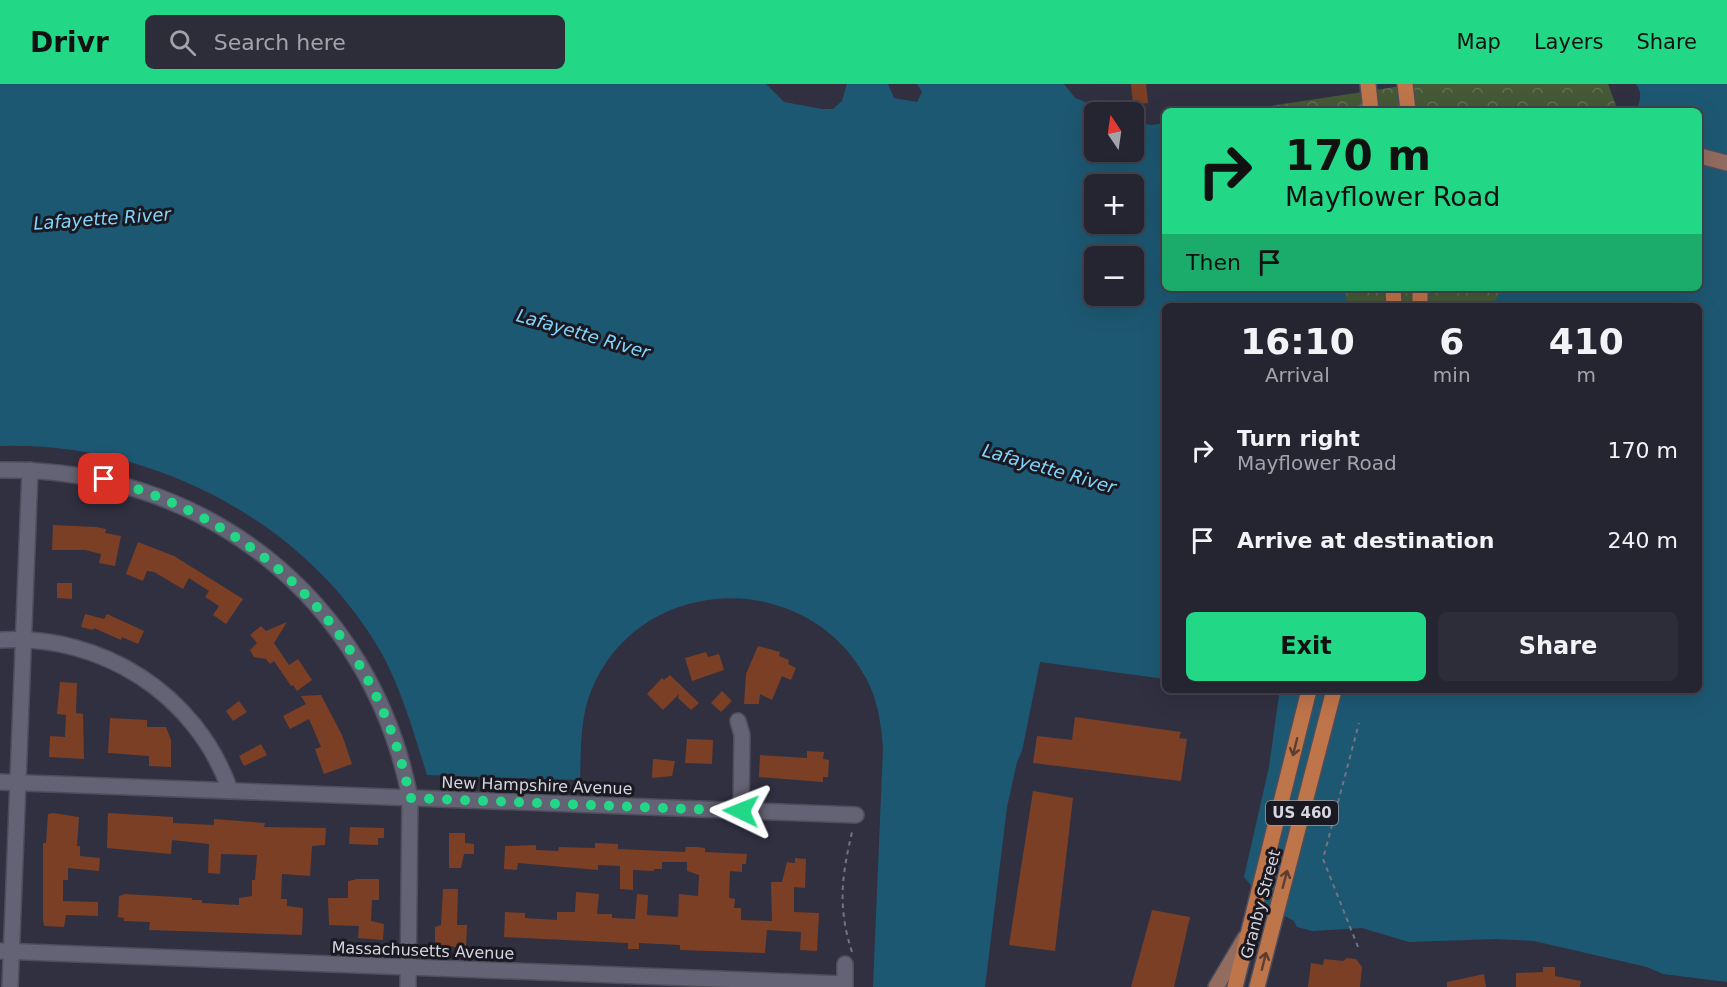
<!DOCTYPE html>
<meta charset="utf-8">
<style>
body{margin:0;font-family:"DejaVu Sans",sans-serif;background:#2d2c39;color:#f1f3f6;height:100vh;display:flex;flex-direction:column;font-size:22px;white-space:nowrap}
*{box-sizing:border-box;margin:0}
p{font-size:20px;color:#a3a4ab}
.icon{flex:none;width:33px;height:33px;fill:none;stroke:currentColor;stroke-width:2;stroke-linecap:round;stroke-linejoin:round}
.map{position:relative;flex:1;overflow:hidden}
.drawer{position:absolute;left:1162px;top:219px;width:540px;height:390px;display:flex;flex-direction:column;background:#252431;border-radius:9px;box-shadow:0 6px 24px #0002,0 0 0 2px #42414d}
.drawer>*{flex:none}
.banner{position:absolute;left:1162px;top:24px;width:540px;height:183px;border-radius:9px;box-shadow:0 6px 24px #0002,0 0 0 2px #42414d;background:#22d887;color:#111;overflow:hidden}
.needle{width:39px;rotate:347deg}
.controls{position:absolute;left:1084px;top:18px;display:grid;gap:12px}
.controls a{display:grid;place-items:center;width:60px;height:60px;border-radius:9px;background:#252431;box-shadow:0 6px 24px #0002,0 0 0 2px #42414d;font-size:30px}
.pin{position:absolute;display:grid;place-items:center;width:51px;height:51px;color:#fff;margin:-26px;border-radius:12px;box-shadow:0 3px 9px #0006}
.me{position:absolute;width:66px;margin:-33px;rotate:272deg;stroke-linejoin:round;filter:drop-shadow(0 0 4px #0008)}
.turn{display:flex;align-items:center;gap:21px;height:126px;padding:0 24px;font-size:27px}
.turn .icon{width:78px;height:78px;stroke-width:2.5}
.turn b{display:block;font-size:42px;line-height:51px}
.then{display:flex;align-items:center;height:57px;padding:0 24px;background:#0003;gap:12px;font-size:22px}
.eta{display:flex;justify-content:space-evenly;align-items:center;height:102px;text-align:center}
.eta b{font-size:36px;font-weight:800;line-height:42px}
.primary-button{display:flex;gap:12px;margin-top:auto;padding:12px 24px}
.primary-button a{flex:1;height:69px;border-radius:9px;background:#22d887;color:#111;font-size:24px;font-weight:800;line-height:69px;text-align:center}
.primary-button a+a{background:#2d2c39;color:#f1f3f6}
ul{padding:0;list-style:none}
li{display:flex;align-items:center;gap:18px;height:90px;padding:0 24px}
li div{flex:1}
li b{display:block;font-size:22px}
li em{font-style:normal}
header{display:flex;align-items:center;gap:36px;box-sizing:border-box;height:84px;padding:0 30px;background:#22d887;color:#111}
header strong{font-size:28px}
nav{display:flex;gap:33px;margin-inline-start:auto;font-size:21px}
.search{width:420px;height:54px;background:#2d2c39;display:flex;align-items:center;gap:15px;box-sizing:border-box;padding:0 21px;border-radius:9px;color:#a3a4ab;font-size:22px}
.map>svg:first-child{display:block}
.park{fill:url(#park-crowns)}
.water{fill:#1d5872;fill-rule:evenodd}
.building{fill:#7b3f25}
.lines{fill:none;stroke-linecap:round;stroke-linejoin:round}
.lane-casing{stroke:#4e4d5b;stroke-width:10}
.street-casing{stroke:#4e4d5b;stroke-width:18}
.secondary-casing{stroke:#4e4d5b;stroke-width:18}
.primary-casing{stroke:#4e4d5b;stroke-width:18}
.path{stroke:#737381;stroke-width:2;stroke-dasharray:4.5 4.5;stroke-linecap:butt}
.lane{stroke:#646375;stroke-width:8}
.street{stroke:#646375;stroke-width:15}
.secondary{stroke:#926c5f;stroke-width:15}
.primary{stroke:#bf754a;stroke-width:15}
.oneway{stroke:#5c3e31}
.route{stroke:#22d887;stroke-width:10;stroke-dasharray:0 18}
.labels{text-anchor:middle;stroke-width:6;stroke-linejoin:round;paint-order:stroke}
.shield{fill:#1a1921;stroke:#9e9da7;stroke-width:1.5}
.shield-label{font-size:15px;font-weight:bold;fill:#d6d6e0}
.street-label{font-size:16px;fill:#d6d6e0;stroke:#1a1921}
.water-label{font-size:18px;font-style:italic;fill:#82d4fb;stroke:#1a1921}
</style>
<header>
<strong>Drivr</strong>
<div class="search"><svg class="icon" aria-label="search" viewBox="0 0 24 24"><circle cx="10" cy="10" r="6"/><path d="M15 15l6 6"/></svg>Search here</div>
<nav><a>Map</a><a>Layers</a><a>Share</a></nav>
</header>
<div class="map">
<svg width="1727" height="903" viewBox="0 0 1727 903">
<defs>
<pattern id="park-crowns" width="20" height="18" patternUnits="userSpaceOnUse" patternTransform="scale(1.5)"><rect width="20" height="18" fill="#465936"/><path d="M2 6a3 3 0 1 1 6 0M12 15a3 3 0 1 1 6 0" fill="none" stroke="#607053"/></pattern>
</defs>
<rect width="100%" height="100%" fill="#313041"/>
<g class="park">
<path d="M1415 0H1608L1618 27H1238Z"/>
<path d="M1333 204H1513L1500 222H1334Z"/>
</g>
<g class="water">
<path d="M0 0H766L784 18 822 25H833L842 17 847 0H888L894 14 917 18 922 8 917 0H1064L1075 14 1111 28H1095V68H1134V37L1151 41 1165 39 1166 204H1344L1348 222H1166L1165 595 1040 578 1022 667 1017 678 1007 723 985 903H873L883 664C881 640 878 616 866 594 802 476 622 492 586 623 580 647 581 672 580 696L427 691C414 650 402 606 381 568 305 436 150 357 0 362ZM1134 100V140H1095V100ZM1095 172H1134V212H1095Z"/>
<path d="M1636 0H1727V898L1663 890 1647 883 1534 857 1496 855 1409 858 1362 844 1312 847 1297 843 1294 837 1269 823 1244 793 1269 683 1279 611 1246 606H1700V222H1490L1505 204H1700V27H1636C1640 16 1643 10 1636 0Z"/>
</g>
<g class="building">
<path d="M1131 0H1146L1148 19 1133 21Z"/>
<path d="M53 441 96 443 106 445 105 449 121 452 115 482 99 479 101 470 85 466H52Z"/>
<path d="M138 458 174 472 243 515 226 540 213 531 219 522 205 513 209 507 189 494 183 505 154 488 147 487 143 497 126 490Z"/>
<path d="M57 499H72V515L57 514Z"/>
<path d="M85 530 104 535 107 530 144 547 138 560 122 553 121 556 94 544 93 546 81 543Z"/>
<path d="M287 538 274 559 289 581 298 575 312 596 297 607 293 601 291 602 274 577 270 580 266 575 254 573 250 566 257 559 250 551 261 542 266 547Z"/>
<path d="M758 562 780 568 779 572 789 576 788 580 796 584 791 596 782 592 772 616 760 610 759 620H744L746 590Z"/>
<path d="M706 568 708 573 719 570 724 586 692 597 685 574Z"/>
<path d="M670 591 699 619 691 626 678 614 679 610 663 626 647 610 662 594 664 596Z"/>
<path d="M60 598 77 599 76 629 83 630 84 675 49 673 50 652 65 653 66 631 57 630Z"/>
<path d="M722 607 732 617 721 628 711 619Z"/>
<path d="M321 611 342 651 352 680 324 690 315 665 321 663 309 635 290 645 283 632 306 620 301 612Z"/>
<path d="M239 617 247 628 233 637 226 627Z"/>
<path d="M1075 633 1181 648 1179 654 1187 655 1181 697 1033 679 1037 652 1072 656Z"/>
<path d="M110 634 147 636V643H166L171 656V683L149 682V672L108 669Z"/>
<path d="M687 655 713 656 712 680 685 679Z"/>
<path d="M261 660 267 671 244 682 239 672Z"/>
<path d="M807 667 824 668 823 675 829 676 828 693H823V698L759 693 760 671 807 674Z"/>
<path d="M653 675 675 677 672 692 652 694Z"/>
<path d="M1033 707 1073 714 1055 867 1009 861Z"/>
<path d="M53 729 79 733 77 762H80V772L100 774 99 787 68 784V796H63V817L98 818V832L66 831 64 843 44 842 43 836V759H46L48 730Z"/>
<path d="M108 729 173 733V739L214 741V735L265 739 264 743 326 744 325 761 312 762 310 792 282 790 281 815H287V822L303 824 302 851 149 846 150 838 124 837V834L118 833 119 812 125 810 192 814V816H202V819L239 821V814L252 812V796H255L257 771 221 770 220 790 208 789 209 760 172 756 171 770 107 764Z"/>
<path d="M350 743 384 744V754H378V761L349 760Z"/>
<path d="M449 749H465V759L474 760V770H464L461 784H449Z"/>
<path d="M595 759 618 760V765L685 768 686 763H697L705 764V768L747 770 746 780H742V788L730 787 729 814 735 815 734 824H741V836L772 837 771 798H782L787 778 795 779V774L806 775 805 804 794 803V828L819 829 817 867 800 866 801 848 767 846 765 869 680 866V861L639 859V865H628V859L504 853 505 828 525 829V834L557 836V828H575L576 808 599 810 597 830H612V834L635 835 637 810 648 811 647 831 678 833 679 810 698 812 699 791 687 787V778H662V785H654V787L633 786V806L620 805V782L598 781V786L518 779 517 786 504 785 505 762 536 761V766L558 767 559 763 595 764Z"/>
<path d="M357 795H379V816H372L371 837 384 840 383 856 358 854 359 842 329 841 328 814H348V797Z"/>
<path d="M443 805H458L457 841H467L466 864 435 861V843L441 841Z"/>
<path d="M1152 826 1190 833 1174 903H1131Z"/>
<path d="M1347 874 1356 875 1362 883 1360 903H1308L1311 879 1323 881 1324 875 1343 877Z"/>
<path d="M1543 883H1555V892L1581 897 1580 903H1516V889L1543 888Z"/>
<path d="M1484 890 1486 903H1447V898Z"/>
</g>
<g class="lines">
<defs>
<path id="lane" d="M1358 27 1370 18"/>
<g id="street">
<path d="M0 386C202 383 371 513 410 714L408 903"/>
<path d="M0 556C102 550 196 610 230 706"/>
<path d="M738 637 742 651 741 727"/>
<path d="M0 698 856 731"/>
<path d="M0 867 845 900"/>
<path d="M10 903 30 386"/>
<path d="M845 903V880"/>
</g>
<g id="secondary">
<path d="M1700 72 1727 79"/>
<path d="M1216 903 1245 854"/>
</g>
<g id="primary">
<path d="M1368 0 1371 27"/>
<path d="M1405 0 1408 27"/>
<path d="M1393 204 1394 222"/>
<path d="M1420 204V222"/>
<path d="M1235 903 1309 606"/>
<path d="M1257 903 1334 606"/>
</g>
</defs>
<use href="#lane" class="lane-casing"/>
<use href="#street" class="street-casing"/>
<use href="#secondary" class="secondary-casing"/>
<use href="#primary" class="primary-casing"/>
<g class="path">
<path d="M1358 863 1323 775 1359 639"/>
<path d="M852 868C837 822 842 790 853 744"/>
</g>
<use href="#lane" class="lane"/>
<use href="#street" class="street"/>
<use href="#secondary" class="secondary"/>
<use href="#primary" class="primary"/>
</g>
<defs><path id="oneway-shaft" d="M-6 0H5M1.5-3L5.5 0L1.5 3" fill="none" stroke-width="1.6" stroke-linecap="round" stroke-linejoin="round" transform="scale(1.5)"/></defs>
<g class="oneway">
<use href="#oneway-shaft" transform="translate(1295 663) rotate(104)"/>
<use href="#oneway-shaft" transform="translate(1285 795) rotate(-75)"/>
<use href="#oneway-shaft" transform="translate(1264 877) rotate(-76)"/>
</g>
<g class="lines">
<path class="route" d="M104 395C261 437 378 551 410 714L741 727"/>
</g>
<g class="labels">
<rect class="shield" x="1266" y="717" width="72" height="24" rx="4.5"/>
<g class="shield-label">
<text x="1302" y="734">US 460</text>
</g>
<g class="street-label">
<text transform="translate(537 701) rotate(2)" y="6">New Hampshire Avenue</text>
<text transform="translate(1260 820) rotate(-75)" y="6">Granby Street</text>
<text transform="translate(423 866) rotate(2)" y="6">Massachusetts Avenue</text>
</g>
<g class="water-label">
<text transform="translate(102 135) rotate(-4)" y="6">Lafayette River</text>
<text transform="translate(583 250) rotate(16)" y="6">Lafayette River</text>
<text transform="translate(1049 385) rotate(16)" y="6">Lafayette River</text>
</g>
</g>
</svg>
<div class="controls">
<a><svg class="needle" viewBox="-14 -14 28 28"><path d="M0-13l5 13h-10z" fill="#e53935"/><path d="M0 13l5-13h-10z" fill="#a3a4ab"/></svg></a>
<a>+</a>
<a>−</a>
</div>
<div class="pin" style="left:104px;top:395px;background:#d93025"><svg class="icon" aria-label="arrive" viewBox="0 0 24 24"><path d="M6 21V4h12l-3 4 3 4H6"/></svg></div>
<svg class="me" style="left:741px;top:727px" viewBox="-20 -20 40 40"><path d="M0-17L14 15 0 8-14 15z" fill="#22d887" stroke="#fff" stroke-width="4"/></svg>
<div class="banner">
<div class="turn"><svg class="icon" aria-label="right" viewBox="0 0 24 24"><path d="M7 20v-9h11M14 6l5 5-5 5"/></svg><div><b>170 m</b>Mayflower Road</div></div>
<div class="then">Then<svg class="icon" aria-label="arrive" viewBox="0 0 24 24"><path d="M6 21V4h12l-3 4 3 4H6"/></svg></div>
</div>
<section class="drawer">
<div class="eta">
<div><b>16:10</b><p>Arrival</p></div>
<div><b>6</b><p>min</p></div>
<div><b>410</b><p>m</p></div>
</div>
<ul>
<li><svg class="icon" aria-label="right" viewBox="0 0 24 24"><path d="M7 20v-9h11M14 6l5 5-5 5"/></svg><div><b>Turn right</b><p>Mayflower Road</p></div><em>170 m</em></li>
<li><svg class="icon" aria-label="arrive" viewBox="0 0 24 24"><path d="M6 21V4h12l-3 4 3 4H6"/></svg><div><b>Arrive at destination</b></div><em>240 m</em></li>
</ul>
<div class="primary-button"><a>Exit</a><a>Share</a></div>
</section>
</div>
